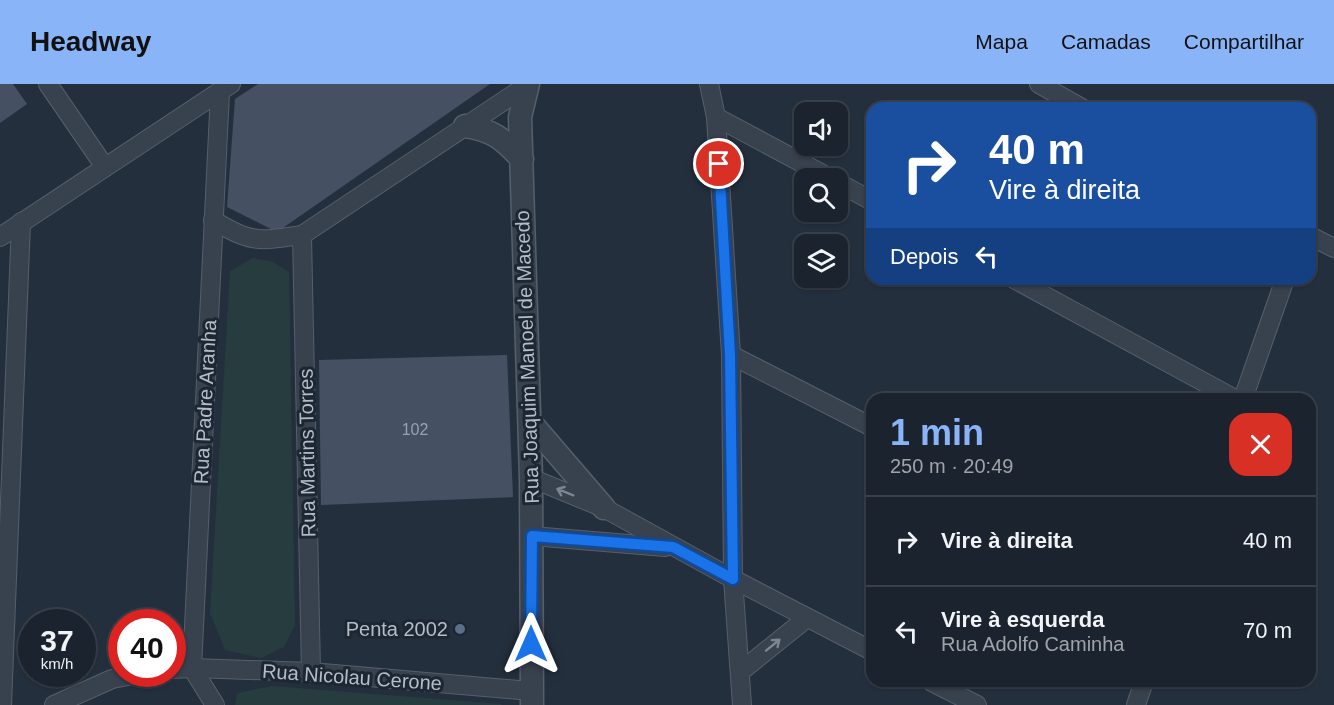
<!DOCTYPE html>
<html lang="pt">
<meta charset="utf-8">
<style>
body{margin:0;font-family:Helvetica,sans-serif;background:#242b36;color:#f1f3f6;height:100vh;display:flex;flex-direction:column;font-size:22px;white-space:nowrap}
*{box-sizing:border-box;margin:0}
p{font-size:20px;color:#a0a4aa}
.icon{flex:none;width:33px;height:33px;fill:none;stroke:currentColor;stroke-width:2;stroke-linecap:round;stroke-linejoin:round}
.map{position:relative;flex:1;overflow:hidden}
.sheet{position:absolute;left:866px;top:309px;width:450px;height:294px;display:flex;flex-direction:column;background:#1b232e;border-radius:18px;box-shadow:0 2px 4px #0004,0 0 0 2px #39404a}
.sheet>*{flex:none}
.banner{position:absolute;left:866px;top:18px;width:450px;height:183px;border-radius:18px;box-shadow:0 2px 4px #0004,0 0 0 2px #39404a;background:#1a4fa0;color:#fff;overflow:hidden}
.fabs{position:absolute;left:794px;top:18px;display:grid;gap:12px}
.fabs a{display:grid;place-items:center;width:54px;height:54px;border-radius:12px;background:#1b232e;box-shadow:0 2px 4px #0004,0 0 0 2px #39404a;font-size:30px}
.speed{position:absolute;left:18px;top:525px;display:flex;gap:12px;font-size:30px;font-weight:700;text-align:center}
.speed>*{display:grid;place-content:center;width:78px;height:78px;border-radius:50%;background:#1b232e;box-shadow:0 2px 4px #0004,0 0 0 2px #39404a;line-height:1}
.speed small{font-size:15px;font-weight:400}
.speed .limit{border:9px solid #d22;background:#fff;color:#111}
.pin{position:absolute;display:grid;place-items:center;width:51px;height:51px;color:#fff;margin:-26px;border:3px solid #fff;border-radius:50%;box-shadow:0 2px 6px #0007}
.me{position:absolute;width:66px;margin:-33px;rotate:0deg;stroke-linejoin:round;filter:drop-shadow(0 0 4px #0008)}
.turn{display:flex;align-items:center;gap:21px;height:126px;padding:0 24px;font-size:27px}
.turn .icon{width:78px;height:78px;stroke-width:2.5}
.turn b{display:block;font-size:42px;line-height:51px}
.then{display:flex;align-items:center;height:57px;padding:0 24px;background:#0003;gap:12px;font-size:22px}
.round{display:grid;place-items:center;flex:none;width:63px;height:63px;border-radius:18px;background:#242b36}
.summary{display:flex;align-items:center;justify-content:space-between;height:102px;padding:0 24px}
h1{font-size:36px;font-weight:700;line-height:45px;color:#8ab4f8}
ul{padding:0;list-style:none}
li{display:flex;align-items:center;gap:18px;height:90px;padding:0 24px;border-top:2px solid #39404a}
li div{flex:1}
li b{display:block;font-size:22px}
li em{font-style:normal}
header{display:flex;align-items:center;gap:36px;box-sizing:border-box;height:84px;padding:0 30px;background:#8ab4f8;color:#111}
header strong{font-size:28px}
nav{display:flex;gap:33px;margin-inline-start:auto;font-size:21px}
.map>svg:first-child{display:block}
.green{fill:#263c3f}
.building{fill:#455162}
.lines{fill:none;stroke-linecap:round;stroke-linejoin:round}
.minor-casing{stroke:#565f6c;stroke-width:20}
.tertiary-casing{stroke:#565f6c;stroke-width:25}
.minor{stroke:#38414e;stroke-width:18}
.tertiary{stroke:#38414e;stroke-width:22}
.oneway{stroke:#7c8592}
.route-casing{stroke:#114b97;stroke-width:15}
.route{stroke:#1a73e8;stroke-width:10}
.service-dot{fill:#5c6f8a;stroke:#1d2633;stroke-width:2}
.labels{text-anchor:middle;stroke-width:6;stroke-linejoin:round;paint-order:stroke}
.number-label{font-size:16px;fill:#98a1af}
.street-label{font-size:20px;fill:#b4bcc9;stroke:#1d2633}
.poi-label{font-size:20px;fill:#b4bcc9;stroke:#1d2633;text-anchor:end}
</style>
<header>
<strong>Headway</strong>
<nav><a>Mapa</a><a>Camadas</a><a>Compartilhar</a></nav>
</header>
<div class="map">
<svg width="1334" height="621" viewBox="0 0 1334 621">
<rect width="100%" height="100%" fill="#242f3e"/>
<g class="green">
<path d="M253 174 273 178 289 188 295 541 284 563 261 574 225 566 210 529 230 187Z"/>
<path d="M272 602 501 620 502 621H235L237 609Z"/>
</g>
<g class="building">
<path d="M0 0H13L27 20 0 39Z"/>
<path d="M258 0H490L277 148 227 123 235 15Z"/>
<path d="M507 271 513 413 321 421 319 276Z"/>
</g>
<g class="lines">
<defs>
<g id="minor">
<path d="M48 0 105 83"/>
<path d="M709 0 716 33 731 271 733 495 742 621"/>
<path d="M1039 0 1082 24"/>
<path d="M716 33 830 94"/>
<path d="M837 98 872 117"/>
<path d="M213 136C251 160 260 157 302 151L529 0"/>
<path d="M302 151 311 588"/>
<path d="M1310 152 1334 164"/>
<path d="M0 153 231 0"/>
<path d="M1014 195 1235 315"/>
<path d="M731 271 872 343"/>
<path d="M1243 315 1285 195"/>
<path d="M531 394 604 424 733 495 872 567"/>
<path d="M532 452 665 463"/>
<path d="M172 585 192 584 311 588 531 607"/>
<path d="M740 588 807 534"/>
<path d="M930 597 977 621"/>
<path d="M2 621 21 138"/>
<path d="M54 621 112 595 139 590"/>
<path d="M215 621 192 584 220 8"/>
<path d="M1136 621 1144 597"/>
</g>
<g id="tertiary">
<path d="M528 0 520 33 531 394 532 621"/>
<path d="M465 42C493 46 503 55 522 75"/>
<path d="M530 338 604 424"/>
</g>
</defs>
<use href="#minor" class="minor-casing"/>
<use href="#tertiary" class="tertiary-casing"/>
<use href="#minor" class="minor"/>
<use href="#tertiary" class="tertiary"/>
</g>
<defs><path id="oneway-shaft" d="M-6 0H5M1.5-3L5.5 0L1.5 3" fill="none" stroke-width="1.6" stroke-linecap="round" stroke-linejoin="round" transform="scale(1.5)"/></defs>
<g class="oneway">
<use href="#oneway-shaft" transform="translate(565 408) rotate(-158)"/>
<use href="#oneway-shaft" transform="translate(773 561) rotate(-39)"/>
</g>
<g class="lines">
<defs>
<path id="route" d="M531 560 532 452 673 463 733 495 730 271 719 80"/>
</defs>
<use href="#route" class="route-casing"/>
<use href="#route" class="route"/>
</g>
<circle class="service-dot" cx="460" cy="545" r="6"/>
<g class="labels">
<g class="number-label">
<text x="415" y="351">102</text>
</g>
<g class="street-label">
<text transform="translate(527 273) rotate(-92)" y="7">Rua Joaquim Manoel de Macedo</text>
<text transform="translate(205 318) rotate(-87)" y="7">Rua Padre Aranha</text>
<text transform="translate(307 369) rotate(-91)" y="7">Rua Martins Torres</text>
<text transform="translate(352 593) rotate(4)" y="7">Rua Nicolau Cerone</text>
</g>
<g class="poi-label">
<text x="448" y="552">Penta 2002</text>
</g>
</g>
</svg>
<div class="fabs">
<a><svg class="icon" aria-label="sound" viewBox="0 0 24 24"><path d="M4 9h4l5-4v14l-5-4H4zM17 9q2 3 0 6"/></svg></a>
<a><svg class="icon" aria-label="search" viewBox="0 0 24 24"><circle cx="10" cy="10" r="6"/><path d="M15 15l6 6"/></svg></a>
<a><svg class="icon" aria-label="layers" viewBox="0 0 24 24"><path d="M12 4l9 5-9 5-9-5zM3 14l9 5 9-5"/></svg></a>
</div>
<div class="speed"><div>37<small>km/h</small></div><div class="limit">40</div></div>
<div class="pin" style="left:719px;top:80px;background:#d93025"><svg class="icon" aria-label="arrive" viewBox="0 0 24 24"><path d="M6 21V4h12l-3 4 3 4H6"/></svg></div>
<svg class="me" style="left:531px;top:560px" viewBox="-20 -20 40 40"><path d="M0-17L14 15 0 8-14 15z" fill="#1a73e8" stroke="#fff" stroke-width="4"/></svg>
<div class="banner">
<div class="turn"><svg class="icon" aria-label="right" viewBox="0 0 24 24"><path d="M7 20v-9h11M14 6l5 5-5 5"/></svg><div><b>40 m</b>Vire à direita</div></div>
<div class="then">Depois<svg class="icon" aria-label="left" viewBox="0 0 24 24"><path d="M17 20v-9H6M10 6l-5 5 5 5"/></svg></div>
</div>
<section class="sheet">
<div class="summary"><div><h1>1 min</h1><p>250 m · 20:49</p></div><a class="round" style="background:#d93025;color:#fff"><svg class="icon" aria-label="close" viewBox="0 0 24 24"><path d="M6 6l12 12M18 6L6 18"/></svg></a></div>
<ul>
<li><svg class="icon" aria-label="right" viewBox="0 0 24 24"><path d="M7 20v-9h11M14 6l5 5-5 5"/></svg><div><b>Vire à direita</b></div><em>40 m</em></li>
<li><svg class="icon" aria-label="left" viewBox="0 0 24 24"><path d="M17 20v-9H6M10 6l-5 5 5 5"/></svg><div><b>Vire à esquerda</b><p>Rua Adolfo Caminha</p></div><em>70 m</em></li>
</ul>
</section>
</div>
